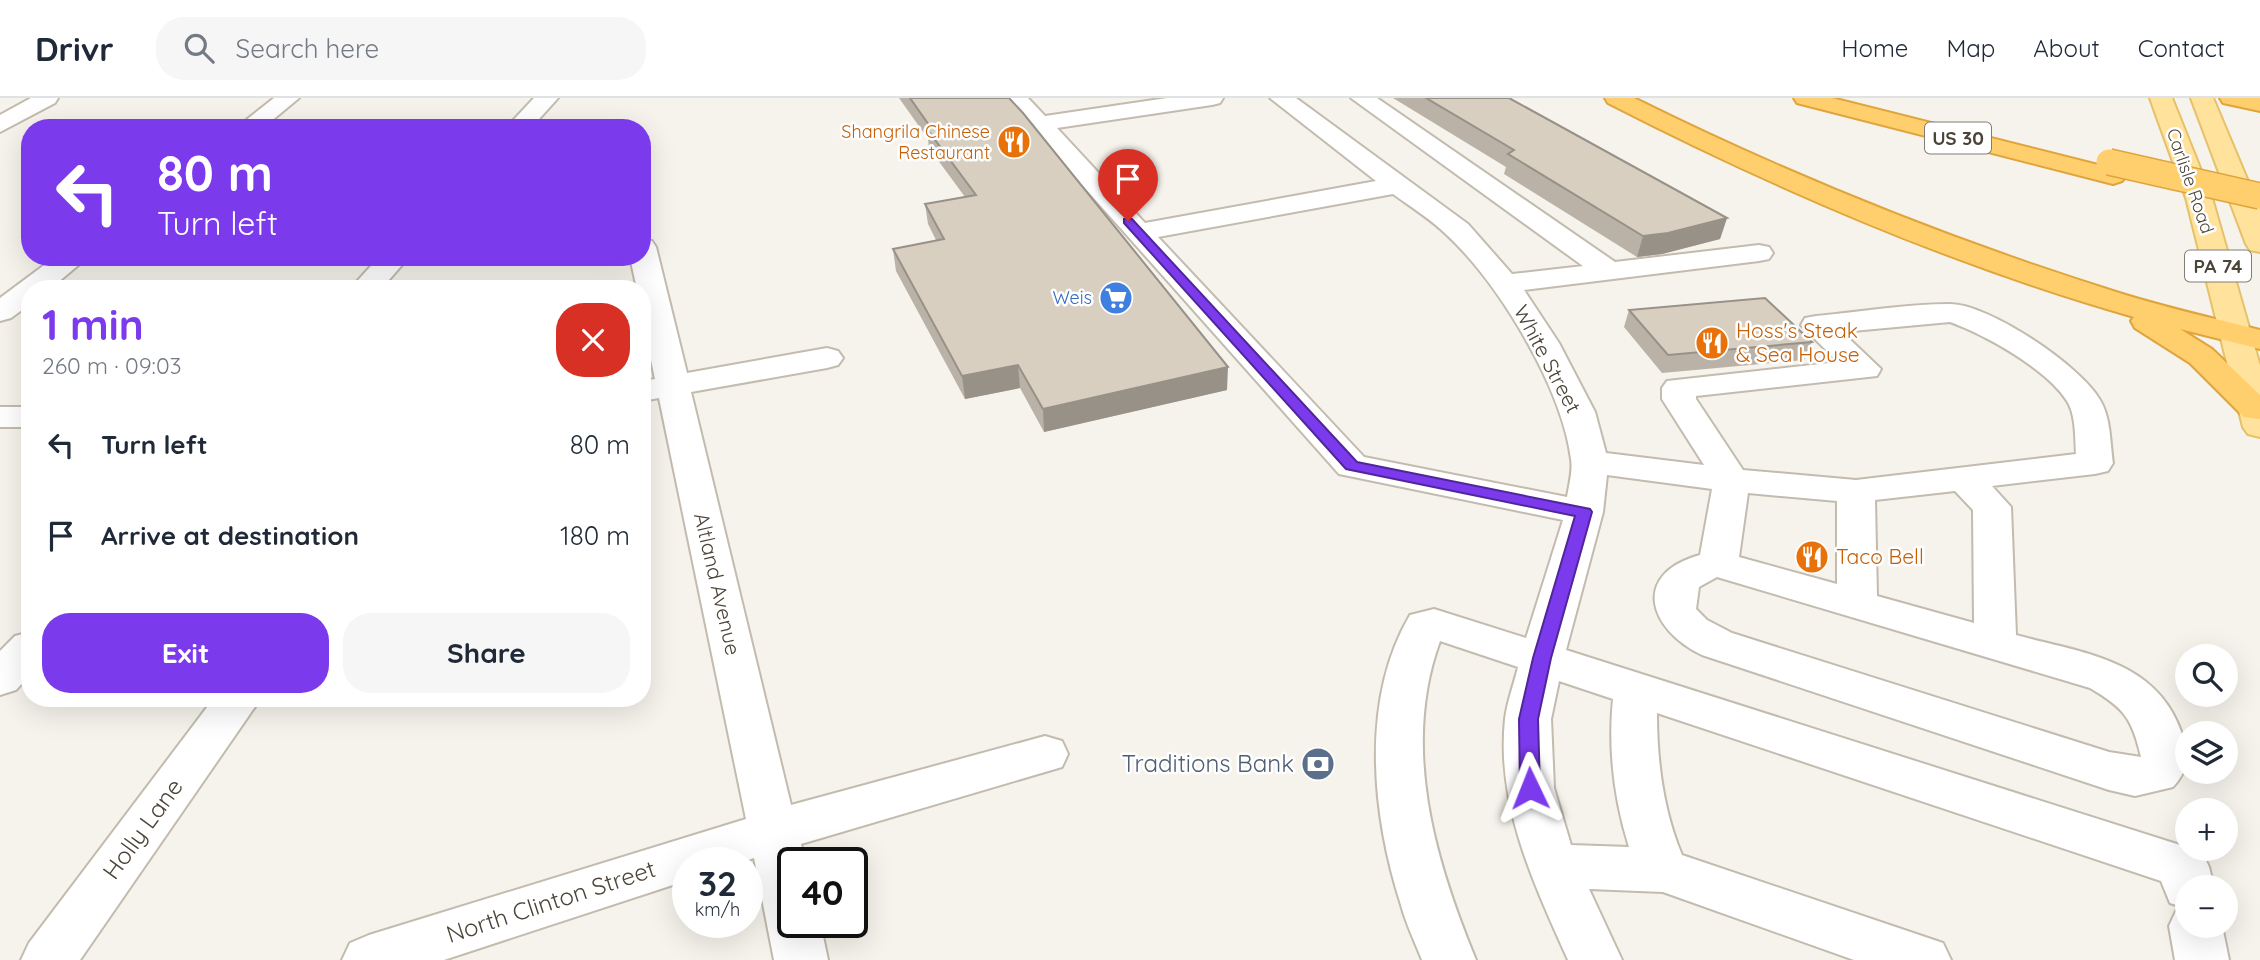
<!DOCTYPE html>
<meta charset="utf-8">
<style>
body{margin:0;font-family:Quicksand,sans-serif;background:#f6f6f7;color:#1f2937;height:100vh;display:flex;flex-direction:column;font-size:26px;white-space:nowrap}
*{box-sizing:border-box;margin:0}
p{font-size:23px;color:#747a83}
.icon{flex:none;width:38px;height:38px;fill:none;stroke:currentColor;stroke-width:2;stroke-linecap:round;stroke-linejoin:round}
.map{position:relative;flex:1;overflow:hidden}
.side{position:absolute;left:21px;top:182px;width:630px;height:427px;display:flex;flex-direction:column;background:#fff;border-radius:28px;box-shadow:0 7px 28px #0002}
.side>*{flex:none}
.hud{position:absolute;left:21px;top:21px;width:630px;height:147px;border-radius:28px;box-shadow:0 7px 28px #0002;background:#7c3aed;color:#fff;overflow:hidden}
.fabs{position:absolute;left:2175px;top:546px;display:grid;gap:14px}
.fabs a{display:grid;place-items:center;width:63px;height:63px;border-radius:50%;background:#fff;box-shadow:0 7px 28px #0002;font-size:35px}
.speed{position:absolute;left:672px;top:749px;display:flex;gap:14px;font-size:35px;font-weight:700;text-align:center}
.speed>*{display:grid;place-content:center;width:91px;height:91px;border-radius:50%;background:#fff;box-shadow:0 7px 28px #0002;line-height:1}
.speed small{font-size:18px;font-weight:400}
.speed .limit{border:4px solid #111;border-radius:10px;background:#fff;color:#111}
.pin{position:absolute;display:grid;place-items:center;width:60px;height:60px;color:#fff;margin:-72px -30px;border-radius:50% 50% 50% 0;rotate:-45deg;box-shadow:0 0 7px #0007}
.pin .icon{rotate:45deg}
.me{position:absolute;width:77px;margin:-38px;rotate:358deg;stroke-linejoin:round;filter:drop-shadow(0 0 5px #0008)}
.turn{display:flex;align-items:center;gap:24px;height:147px;padding:0 21px;font-size:32px}
.turn .icon{width:91px;height:91px;stroke-width:2.5}
.turn b{display:block;font-size:49px;line-height:60px}
.round{display:grid;place-items:center;flex:none;width:74px;height:74px;border-radius:28px;background:#f6f6f7}
.summary{display:flex;align-items:center;justify-content:space-between;height:119px;padding:0 21px}
h1{font-size:42px;font-weight:700;line-height:52px;color:#7c3aed}
.action{display:flex;gap:14px;margin-top:auto;padding:14px 21px}
.action a{flex:1;height:80px;border-radius:28px;background:#7c3aed;color:#fff;font-size:28px;font-weight:700;line-height:80px;text-align:center}
.action a+a{background:#f6f6f7;color:#1f2937}
ul{padding:0;list-style:none}
li{display:flex;align-items:center;gap:21px;height:91px;padding:0 21px}
li div{flex:1}
li b{display:block;font-size:26px}
li em{font-style:normal}
header{display:flex;align-items:center;gap:42px;box-sizing:border-box;height:98px;padding:0 35px;background:#fff;border-bottom:2px solid #e0e1e3}
header strong{font-size:33px}
nav{display:flex;gap:38px;margin-inline-start:auto;font-size:24px}
.search{width:490px;height:63px;background:#f6f6f7;display:flex;align-items:center;gap:18px;box-sizing:border-box;padding:0 24px;border-radius:28px;color:#747a83;font-size:26px}
.map>svg:first-child{display:block}
.lines{fill:none;stroke-linecap:round;stroke-linejoin:round}
.minor-casing{stroke:#c2bbae;stroke-width:4}
.major-casing{stroke:#e6c16a;stroke-width:4}
.highway-casing{stroke:#e0a43c;stroke-width:4}
.minor{fill:#fff;fill-rule:evenodd}
.major{fill:#ffe39c;fill-rule:evenodd}
.highway{fill:#ffcf6e;fill-rule:evenodd}
.highway-bridge-casing{stroke:#e0a43c;stroke-width:28;stroke-linecap:butt}
.highway-bridge{stroke:#ffcf6e;stroke-width:25}
.wall{fill:#bab2a6}
.shaded-wall{fill:#979187}
.building{fill:#d8cfc1;stroke:#979187;stroke-width:2}
.route{fill:#7c3aed;stroke:#51269a;stroke-width:2}
.labels{text-anchor:middle;stroke-width:5;stroke-linejoin:round;paint-order:stroke}
.far-food-label{font-size:18px;fill:#c56008;stroke:#fff;text-anchor:end}
.far-street-label{font-size:18px;fill:#4b4439;stroke:#fff}
.far-shop-label{font-size:18px;fill:#366cbe;stroke:#fff;text-anchor:end}
.shield{fill:#fff;stroke:#817c74;stroke-width:2}
.shield-label{font-size:19px;font-weight:bold;fill:#4b4439}
.food-label{font-size:21px;fill:#c56008;stroke:#fff;text-anchor:start}
.street-label{font-size:21px;fill:#4b4439;stroke:#fff}
.near-service-label{font-size:24px;fill:#4e5e75;stroke:#fff;text-anchor:end}
.near-street-label{font-size:24px;fill:#4b4439;stroke:#fff}
</style>
<header>
<strong>Drivr</strong>
<div class="search"><svg class="icon" aria-label="search" viewBox="0 0 24 24"><circle cx="10" cy="10" r="6"/><path d="M15 15l6 6"/></svg>Search here</div>
<nav><a>Home</a><a>Map</a><a>About</a><a>Contact</a></nav>
</header>
<div class="map">
<svg width="2260" height="862" viewBox="0 0 2260 862">
<rect width="100%" height="100%" fill="#f6f3ec"/>
<g class="lines">
<defs>
<g id="minor">
<path d="M31 0H58L55 5 0 34V17Z"/>
<path d="M274 0H299L263 30H236Z"/>
<path d="M534 0H558L531 30H506Z"/>
<path d="M1005 0H1028L1045 18 1167 0H1223L1220 5 1212 7 1057 30 1145 125 1376 83 1270 0H1296L1468 126 1512 176 1583 168 1351 0H1377L1615 164 1759 147 1769 149 1773 155 1769 161 1759 163 1524 192 1559 245 1595 314 1606 355 1704 367 1662 301V290L1667 283 1838 264 1801 227 1805 220 1816 218C1860 214 1906 206 1950 206 1989 206 2081 268 2100 302 2111 320 2110 345 2113 365L2108 373 2095 376 1992 388 2011 409 2016 537C2082 555 2157 561 2182 636 2189 659 2189 671 2173 689L2135 698 2109 692 1702 557C1648 531 1631 476 1700 457L1712 391 1607 377 1603 414 1566 552 2202 754 2209 769 2214 789H2188V828H2222L2229 862H2175L2169 828 2177 811 2182 809 2170 805 2161 783 1657 615C1657 663 1663 712 1682 757L1943 845 1951 862H1854L1663 794 1589 791 1622 862H1568C1534 786 1496 707 1505 621 1507 604 1514 586 1518 569L1440 543C1401 649 1435 763 1476 862H1422C1415 844 1406 826 1401 807 1372 717 1360 602 1410 517L1434 511 1526 540 1563 422 1339 376ZM1393 96C1411 109 1432 122 1448 138 1500 187 1562 290 1571 361 1573 373 1569 387 1567 399L1364 359 1158 139ZM1950 224C1984 236 2047 271 2067 303 2076 317 2075 340 2076 356L1856 382 1743 372 1696 301V298L1877 278 1881 271 1842 234ZM1955 393 1973 412 1974 525 1877 498 1875 402ZM1748 395 1837 403V486L1739 459ZM1717 479 2090 590C2124 610 2132 620 2141 659L2109 654 1732 535 1707 522 1696 511 1699 489ZM1559 583 1613 601C1608 651 1614 701 1629 749L1571 747 1554 690 1551 621Z"/>
<path d="M642 141 652 143 656 149 687 275 827 250 838 253 843 260 838 267 827 270 691 294 791 707 1045 638 1062 643 1068 656 1062 669 801 746 805 765H793V824H820L828 862H774L754 760 739 765H688V782L444 862H342L350 845 369 837 746 721 659 300 642 303V283L655 281 642 219V191H637L630 159H642Z"/>
<path d="M55 159H88L50 191H30V206L11 220 0 223V200Z"/>
<path d="M379 159H409L381 191H350Z"/>
<rect x="0" y="309" width="30" height="20"/>
<path d="M30 534V577L16 592 0 597V553L15 538Z"/>
<path d="M214 600H261L80 862H21L29 845Z"/>
</g>
<g id="major">
<path d="M2150 0H2172L2212 100 2260 268V339L2248 336 2243 329 2186 100Z"/>
<path d="M2191 0H2213L2260 112V154L2250 152 2246 146Z"/>
</g>
<g id="highway">
<path d="M1605 0H1634C1789 77 1951 142 2116 194 2163 209 2212 220 2260 232V251L2180 231 2212 251 2260 297V321L2244 319 2190 265 2135 230 2131 223 2134 219C1952 167 1776 91 1608 5Z"/>
<path d="M1794 0H1832L2122 73 2126 78 2122 83 2113 86 1797 5Z"/>
<path d="M2220 0H2260V13L2223 5Z"/>
</g>
</defs>
<use href="#minor" class="minor-casing"/>
<use href="#major" class="major-casing"/>
<use href="#highway" class="highway-casing"/>
<use href="#minor" class="minor"/>
<use href="#major" class="major"/>
<use href="#highway" class="highway"/>
<defs>
<path id="highway-bridge" d="M2109 64 2260 98"/>
</defs>
<use href="#highway-bridge" class="highway-bridge-casing"/>
<use href="#highway-bridge" class="highway-bridge"/>
</g>
<g class="wall">
<path d="M899 0H1009L1227 292 1044 334 1020 290 965 301 896 173 893 151 936 142 928 126 925 106 965 99 929 50 928 41Z"/>
<path d="M1393 0H1509L1727 120 1720 141 1662 156 1637 159 1504 76 1506 69Z"/>
<path d="M1629 212 1812 244 1804 262 1662 275 1624 229Z"/>
</g>
<g class="shaded-wall">
<path d="M1727 120 1720 141 1662 156 1637 159 1643 138Z"/>
<path d="M1018 267 1020 290 965 301 962 278Z"/>
<path d="M1228 269 1227 292 1044 334 1043 311Z"/>
</g>
<g class="building">
<path d="M910 0H1009L1023 15 1228 269 1043 311 1018 267 962 278 893 151 944 141 925 106 976 97 927 31 931 30Z"/>
<path d="M1426 0H1509L1727 120 1668 135 1643 138 1508 56 1514 52Z"/>
<path d="M1765 200 1812 244 1668 257 1629 212Z"/>
</g>
<path class="route" d="M1124 121H1132L1357 364 1590 411 1592 414 1551 560 1538 621 1540 690 1537 696 1530 698 1523 696 1520 690 1519 621 1533 560 1575 418 1346 371 1124 125Z"/>
<defs>
<symbol id="restaurant-disc" viewBox="-11 -11 22 22"><circle r="9.5" fill="#e8710a" stroke="#fff"/><path d="M-5-6h1v4h1v-4h1v4h1v-4h1v5L-1.5 .5V6h-2V.5L-5-1ZM5-6V6H3V1.5H1.5Q1.5-4 5-6Z" fill="#fff"/></symbol>
<symbol id="supermarket-disc" viewBox="-11 -11 22 22"><circle r="9.5" fill="#3f7fe0" stroke="#fff"/><path d="M-6-5.5h2.5l.6 2H6L4.5 2H-2.5L-4.4-4H-6ZM-1.5 3.2a1.3 1.3 0 1 0 .1 0ZM3 3.2a1.3 1.3 0 1 0 .1 0Z" fill="#fff"/></symbol>
<symbol id="bank-disc" viewBox="-11 -11 22 22"><circle r="9.5" fill="#5c6f8a" stroke="#fff"/><path d="M-6-4H6V4H-6ZM0-2.3a2.3 2.3 0 1 0 0 4.6a2.3 2.3 0 1 0 0-4.6Z" fill="#fff"/></symbol>
</defs>
<g fill-rule="evenodd">
<use href="#restaurant-disc" x="995" y="25" width="38" height="38"/>
<use href="#supermarket-disc" x="1097" y="181" width="38" height="38"/>
<use href="#restaurant-disc" x="1693" y="226" width="38" height="38"/>
<use href="#restaurant-disc" x="1793" y="440" width="38" height="38"/>
<use href="#bank-disc" x="1299" y="647" width="38" height="38"/>
</g>
<g class="labels">
<g class="far-food-label">
<text x="990" y="40">Shangrila Chinese<tspan x="990" dy="21">Restaurant</tspan></text>
</g>
<g class="far-street-label">
<text transform="translate(2190 83) rotate(71)" y="6">Carlisle Road</text>
</g>
<g class="far-shop-label">
<text x="1092" y="206">Weis</text>
</g>
<g class="shield">
<rect x="1925" y="24.5" width="66" height="31" rx="5"/>
<rect x="2185" y="152.5" width="66" height="31" rx="5"/>
</g>
<g class="shield-label">
<text x="1958" y="47">US 30</text>
<text x="2218" y="175">PA 74</text>
</g>
<g class="food-label">
<text x="1736" y="240">Hoss's Steak<tspan x="1736" dy="24">&amp; Sea House</tspan></text>
<text x="1836" y="466">Taco Bell</text>
</g>
<g class="street-label">
<text transform="translate(1547 261) rotate(62)" y="7">White Street</text>
<text transform="translate(717 486) rotate(77)" y="7">Altland Avenue</text>
</g>
<g class="near-service-label">
<text x="1294" y="674">Traditions Bank</text>
</g>
<g class="near-street-label">
<text transform="translate(143 731) rotate(-54)" y="8">Holly Lane</text>
<text transform="translate(551 804) rotate(-18)" y="8">North Clinton Street</text>
</g>
</g>
</svg>
<div class="fabs">
<a><svg class="icon" aria-label="search" viewBox="0 0 24 24"><circle cx="10" cy="10" r="6"/><path d="M15 15l6 6"/></svg></a>
<a><svg class="icon" aria-label="layers" viewBox="0 0 24 24"><path d="M12 4l9 5-9 5-9-5zM3 14l9 5 9-5"/></svg></a>
<a>+</a>
<a>−</a>
</div>
<div class="speed"><div>32<small>km/h</small></div><div class="limit">40</div></div>
<div class="pin" style="left:1128px;top:123px;background:#d93025"><svg class="icon" aria-label="arrive" viewBox="0 0 24 24"><path d="M6 21V4h12l-3 4 3 4H6"/></svg></div>
<svg class="me" style="left:1530px;top:690px" viewBox="-20 -20 40 40"><path d="M0-17L14 15 0 8-14 15z" fill="#7c3aed" stroke="#fff" stroke-width="4"/></svg>
<div class="hud">
<div class="turn"><svg class="icon" aria-label="left" viewBox="0 0 24 24"><path d="M17 20v-9H6M10 6l-5 5 5 5"/></svg><div><b>80 m</b>Turn left</div></div>
</div>
<section class="side">
<div class="summary"><div><h1>1 min</h1><p>260 m · 09:03</p></div><a class="round" style="background:#d93025;color:#fff"><svg class="icon" aria-label="close" viewBox="0 0 24 24"><path d="M6 6l12 12M18 6L6 18"/></svg></a></div>
<ul>
<li><svg class="icon" aria-label="left" viewBox="0 0 24 24"><path d="M17 20v-9H6M10 6l-5 5 5 5"/></svg><div><b>Turn left</b></div><em>80 m</em></li>
<li><svg class="icon" aria-label="arrive" viewBox="0 0 24 24"><path d="M6 21V4h12l-3 4 3 4H6"/></svg><div><b>Arrive at destination</b></div><em>180 m</em></li>
</ul>
<div class="action"><a>Exit</a><a>Share</a></div>
</section>
</div>
